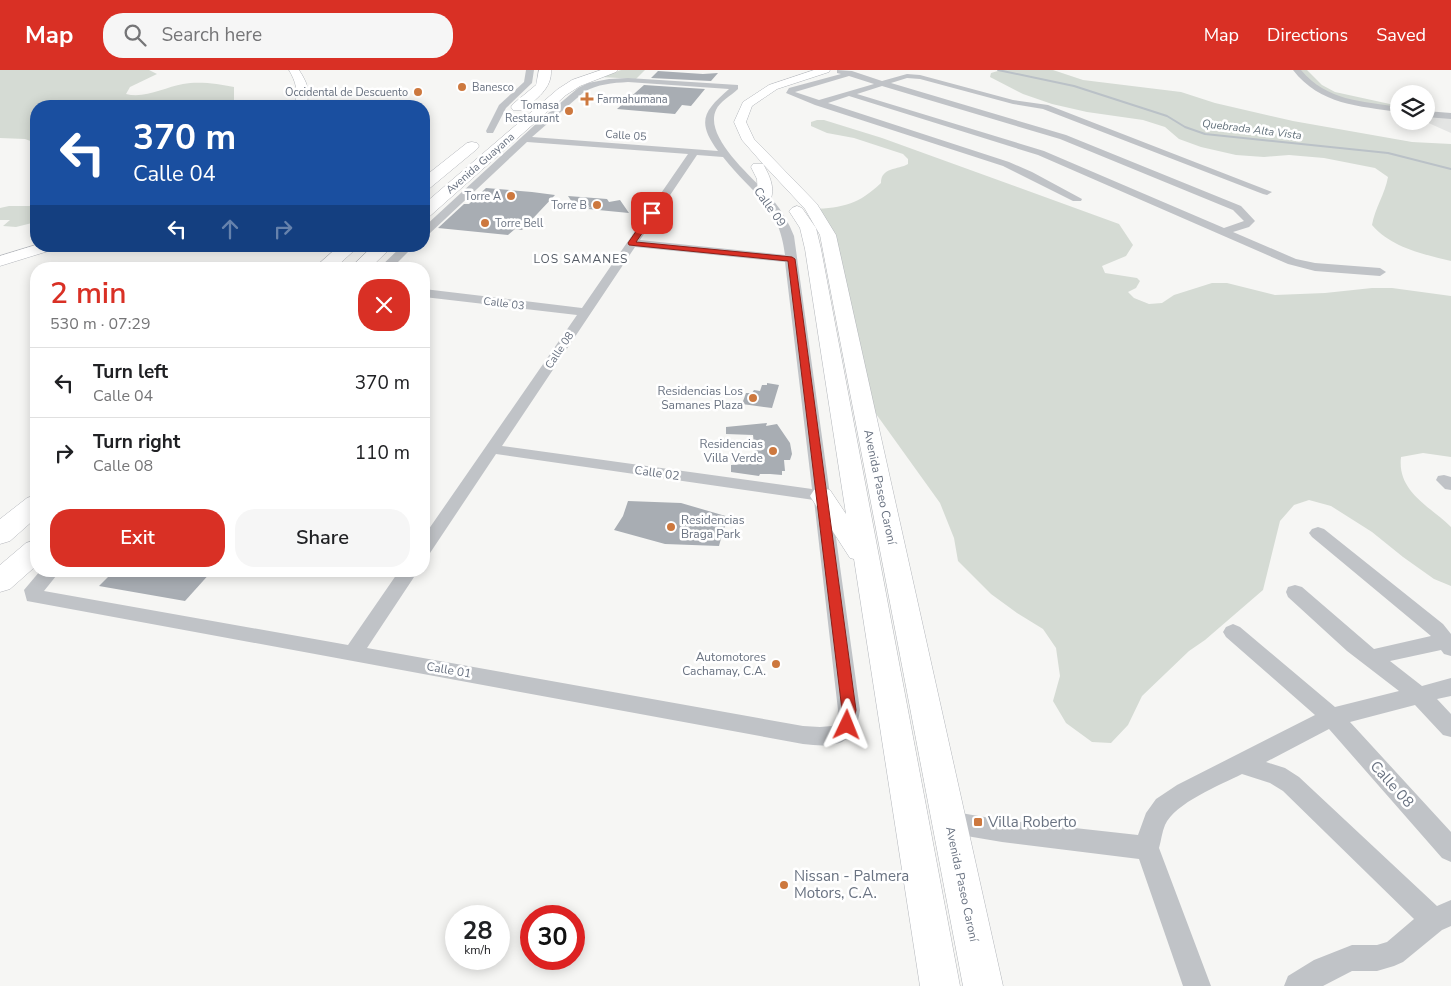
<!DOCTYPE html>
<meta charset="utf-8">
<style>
body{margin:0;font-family:"Nunito Sans",sans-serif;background:#f6f6f6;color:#202124;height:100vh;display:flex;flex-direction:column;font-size:19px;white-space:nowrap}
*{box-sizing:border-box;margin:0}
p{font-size:16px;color:#757577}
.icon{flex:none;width:28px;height:28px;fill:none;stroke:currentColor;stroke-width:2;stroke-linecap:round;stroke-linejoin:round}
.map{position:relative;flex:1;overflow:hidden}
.drawer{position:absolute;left:30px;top:192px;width:400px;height:315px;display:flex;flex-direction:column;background:#fff;border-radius:20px;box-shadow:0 2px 12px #0003}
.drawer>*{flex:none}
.top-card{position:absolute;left:30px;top:30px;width:400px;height:152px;border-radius:20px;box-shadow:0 2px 12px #0003;background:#1a4fa0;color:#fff;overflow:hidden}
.fabs{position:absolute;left:1390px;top:15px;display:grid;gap:10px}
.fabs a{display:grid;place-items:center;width:45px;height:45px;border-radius:50%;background:#fff;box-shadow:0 2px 12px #0003;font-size:25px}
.speed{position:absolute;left:445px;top:835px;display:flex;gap:10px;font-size:25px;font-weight:700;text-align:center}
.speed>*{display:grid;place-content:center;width:65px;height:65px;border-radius:50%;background:#fff;box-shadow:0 2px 12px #0003;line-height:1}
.speed small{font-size:12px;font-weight:400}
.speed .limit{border:8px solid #d22;background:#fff;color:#111}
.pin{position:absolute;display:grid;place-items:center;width:42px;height:42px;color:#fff;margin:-21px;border-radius:10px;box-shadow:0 2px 8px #0006}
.me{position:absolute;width:55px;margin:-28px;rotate:2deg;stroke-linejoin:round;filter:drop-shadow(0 0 4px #0008)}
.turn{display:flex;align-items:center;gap:18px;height:105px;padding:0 20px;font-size:22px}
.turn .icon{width:65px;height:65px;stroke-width:2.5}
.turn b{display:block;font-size:35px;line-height:42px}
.lanes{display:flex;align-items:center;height:48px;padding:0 20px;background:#0003;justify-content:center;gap:25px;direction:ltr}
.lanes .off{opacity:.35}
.round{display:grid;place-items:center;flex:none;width:52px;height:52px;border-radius:20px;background:#f6f6f6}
.head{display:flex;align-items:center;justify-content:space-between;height:85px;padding:0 20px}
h1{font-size:30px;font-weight:600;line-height:38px;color:#d93025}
.primary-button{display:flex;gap:10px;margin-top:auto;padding:10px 20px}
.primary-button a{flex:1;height:58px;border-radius:20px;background:#d93025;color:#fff;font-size:20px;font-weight:600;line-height:58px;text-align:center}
.primary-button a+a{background:#f6f6f6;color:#202124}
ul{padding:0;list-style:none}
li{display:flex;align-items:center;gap:15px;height:70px;padding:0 20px;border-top:1px solid #e0e0e0}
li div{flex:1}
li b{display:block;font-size:19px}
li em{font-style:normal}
header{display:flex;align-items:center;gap:30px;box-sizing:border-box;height:70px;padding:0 25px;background:#d93025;color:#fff}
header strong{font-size:24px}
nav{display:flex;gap:28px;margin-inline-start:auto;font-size:18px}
.search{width:350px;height:45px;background:#f6f6f6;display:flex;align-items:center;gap:12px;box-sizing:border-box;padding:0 18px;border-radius:20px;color:#757577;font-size:19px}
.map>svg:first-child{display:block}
.built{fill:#e4e5e4}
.green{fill:#d5dbd4}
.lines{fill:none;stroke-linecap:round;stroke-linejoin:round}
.stream{stroke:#bac1c7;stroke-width:2}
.building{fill:#a8adb3}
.secondary-casing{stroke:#b3b6bb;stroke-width:1}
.primary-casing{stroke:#b4b6bb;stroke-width:1}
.street{fill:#c0c3c7;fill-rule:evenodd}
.secondary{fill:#fff;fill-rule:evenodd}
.primary{fill:#fff;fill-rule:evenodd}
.route{fill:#d93025;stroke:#8d1f18}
.poi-dot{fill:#cd783e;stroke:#fff;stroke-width:2}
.labels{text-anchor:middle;stroke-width:5;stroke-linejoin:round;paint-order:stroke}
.far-poi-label{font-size:11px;fill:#697281;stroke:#fff;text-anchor:end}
.far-water-label{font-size:11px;font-style:italic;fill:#65737d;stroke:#fff}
.far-street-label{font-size:11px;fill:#697281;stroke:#fff}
.street-label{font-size:12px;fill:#697281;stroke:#fff}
.far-quarter-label{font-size:12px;letter-spacing:1px;fill:#565d67;stroke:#fff}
.poi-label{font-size:12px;fill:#697281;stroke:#fff;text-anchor:end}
.near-street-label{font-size:15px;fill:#697281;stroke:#fff}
.near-poi-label{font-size:15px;fill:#697281;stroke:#fff;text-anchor:start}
</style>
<header>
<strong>Map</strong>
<div class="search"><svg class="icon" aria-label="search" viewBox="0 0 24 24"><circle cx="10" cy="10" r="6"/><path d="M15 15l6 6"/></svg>Search here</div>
<nav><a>Map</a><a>Directions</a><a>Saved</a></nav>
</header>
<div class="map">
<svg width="1451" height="916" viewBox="0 0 1451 916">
<rect width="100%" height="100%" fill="#f6f6f4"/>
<path class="built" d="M1426 44 1451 46V63L1424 51H1426Z"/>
<g class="green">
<path d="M0 0H149L157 4 130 17 126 24C145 29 165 17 183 14 199 11 219 14 234 17V36H36V73L25 69 0 68Z"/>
<path d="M621 0H645L636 9 601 7Z"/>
<path d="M1001 0H1053L1083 10 1181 22 1215 33 1293 51 1412 72 1451 74V191C1423 184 1392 178 1372 155 1375 138 1385 124 1388 107L1375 98 1324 88 1289 85 1264 87 1236 85 1201 77 1179 69 1165 57 1143 50 1087 42 1052 34 1023 24 990 7 991 3Z"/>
<path d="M1297 0H1307L1322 15 1335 22 1399 36V40L1348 30 1323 22Z"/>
<path d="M817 50H824L882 68 1119 154 1133 175 1126 186 1102 196 1105 203 1137 208 1140 211 1136 218 1128 222 1134 228 1149 234 1162 233 1174 225 1212 213H1227L1275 225 1325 223 1372 218H1392L1451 226V387L1423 383 1401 387C1397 422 1430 436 1451 457V516L1434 509 1403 487 1372 462 1331 436 1309 430 1294 435 1280 451 1263 520 1205 570 1189 581 1142 626 1128 655 1111 673 1092 672 1066 653 1053 631 1060 606 1056 578 1043 559 1017 543 991 524 958 491 954 468 940 433 861 323 841 226 813 139C843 138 859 134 881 113 881 97 898 100 908 94V89L903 84 854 68 827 63 811 56V52Z"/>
<path d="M9 136H36V152L16 157 3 156 10 150H0V138Z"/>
</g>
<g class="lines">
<path class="stream" d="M998 0 1074 16 1167 46 1185 57 1205 64 1388 83 1451 99"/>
</g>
<g class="building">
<path d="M658 1 703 4 718 3 711 11 651 8Z"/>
<path d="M644 15 705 19 691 36 682 35 675 44 617 39Z"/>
<path d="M486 118 532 122 555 125 522 160 515 159 508 165 438 158 464 134H469Z"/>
<path d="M568 126 607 129 609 132 620 130 629 143 588 139 591 137 585 139 576 138Z"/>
<path d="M767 313 779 315 772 338 742 334 746 323H752L754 320 760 321 762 315H767Z"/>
<path d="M767 353 766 356 777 354 790 373 792 384 790 390H784L785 401H782V405L770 404H760L759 406 731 402V395L756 393 753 365 726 364V357Z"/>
<path d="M628 431 681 433 729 447 723 461 719 476 665 474 614 460 623 446Z"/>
<path d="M114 501H212L185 531 99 516Z"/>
</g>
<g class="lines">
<defs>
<g id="secondary">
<path d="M289 0H299C307 12 311 22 306 36H294C299 22 296 12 289 0Z"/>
<path d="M814 0H830L829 2 777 19 752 36 746 52 754 69 817 134 836 165 1003 916H963L820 165 805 139 763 94C769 104 776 119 770 130H760L758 127 757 109 751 97 753 94H763L742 70 734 52 743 32 769 15Z"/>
<path d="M797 136 802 138 816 158 821 179 960 916H920L854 489 850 488 810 426 814 420 822 418 830 420 846 444 805 179 800 158 789 141 792 138Z"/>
<path d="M36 175V176H57L55 179 0 196V186Z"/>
</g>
<g id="primary">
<path d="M539 0H551C552 19 536 29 523 40H513L511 37 513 34 536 15Z"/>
<path d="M601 0H618L616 2 580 16 566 25 430 146 424 147V134L558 19 572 10Z"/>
<path d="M472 72 477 73 479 76 477 79 430 118 424 120V107L467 73Z"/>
<path d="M339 176H359L334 199H313Z"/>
<path d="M373 176H393L369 199H349Z"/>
<path d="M36 425V448L10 471 0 474V449L27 428Z"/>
<path d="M36 470V496L10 519 0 522V495L26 473Z"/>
</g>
</defs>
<use href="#secondary" class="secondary-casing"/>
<use href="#primary" class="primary-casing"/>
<g class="street">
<path d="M526 0H534L532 13 506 38 493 63H487L486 61 499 35 524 12Z"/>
<path d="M837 0 852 1 882 11 907 4 920 5 1013 30 1048 35 1272 122 1267 125 1263 124 1043 39 1013 34 920 9 907 8 891 13 1066 65 1241 136 1255 151 1249 157 1233 162 1296 189 1315 193 1380 198 1386 202 1380 206 1315 201 1288 194 1038 85 849 26 828 33 1009 92 1032 102 1082 129 1081 131H1073L1003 96 815 35 786 23 789 18 841 4 837 3ZM849 6 874 14 819 30 795 22ZM882 16 1060 69 1233 140 1244 151 1224 158 1044 81 857 24Z"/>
<path d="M1293 0H1301C1327 31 1361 31 1399 37V42C1359 36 1320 35 1293 0Z"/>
<path d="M628 8 738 15V19C731 26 720 31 716 40 703 68 756 110 773 130 782 141 789 153 794 166L860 640C855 676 835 678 803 674L27 531 24 520 40 501H60L44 521 348 575 399 501H418L367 578 803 656 820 657 832 656 837 650 838 640 814 430 496 384 430 483 424 485V466L577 245 424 227V219L582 238 688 84 527 72 428 165 424 166V157L538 52 578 18 588 13 609 9ZM628 12 729 19C704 41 696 51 718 81L532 67 584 22C598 14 612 13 628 12ZM697 85 723 87C751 123 779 134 785 185L640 170ZM635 177 785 192 812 419 502 376Z"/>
<path d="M1426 41 1451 43V49L1426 47Z"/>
<path d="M402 176H414L391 199H378Z"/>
<path d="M1444 405 1451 407V420L1445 419 1436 410 1438 406Z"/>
<path d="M1318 457 1324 459 1443 554 1451 564V586L1444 584 1441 580 1390 591 1422 616 1451 608V626L1437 629 1451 644V667L1443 665 1415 635 1350 652 1451 762V792L1442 788 1329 659 1266 692 1285 698 1299 707 1437 836 1451 830V856L1442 860 1403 892 1394 896 1377 901H1352L1323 916H1284L1288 906 1314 890 1352 875H1377L1387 872 1414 849 1283 721 1270 713 1242 704C1220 715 1175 733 1165 755 1162 762 1161 771 1159 778L1211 916H1183L1139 789 1002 772 949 763 941 760 937 752 941 744 949 741 1002 750 1138 765 1146 743 1156 729 1177 715 1315 645 1226 567 1223 562 1226 557 1233 554 1240 557 1335 637 1399 621 1347 581 1288 527 1286 522 1288 517 1295 515 1302 517 1374 579 1431 566 1312 467 1309 463 1312 459Z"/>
</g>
<use href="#secondary" class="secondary"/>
<use href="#primary" class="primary"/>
</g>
<path class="route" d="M652 141 656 143 636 172 792 187 795 189 856 640 852 659 847 661 842 659 840 655 842 640 788 191 629 175 628 173 650 141Z"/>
<g class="poi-dot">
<circle cx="462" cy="17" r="5"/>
<circle cx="418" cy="22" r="5"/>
<path d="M584.5 21.5h5v5h5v5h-5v5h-5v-5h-5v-5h5z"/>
<circle cx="569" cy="41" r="5"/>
<circle cx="511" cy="126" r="5"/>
<circle cx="597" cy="135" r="5"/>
<circle cx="485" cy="153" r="5"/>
<circle cx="753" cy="328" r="5"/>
<circle cx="773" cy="381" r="5"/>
<circle cx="671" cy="457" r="5"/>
<circle cx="776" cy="594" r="5"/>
<rect x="973" y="747" width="10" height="10" rx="2.5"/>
<circle cx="784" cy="815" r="5"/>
</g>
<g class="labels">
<g class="far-poi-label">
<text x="472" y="21" text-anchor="start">Banesco</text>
<text x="408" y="26">Occidental de Descuento</text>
<text x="597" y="33" text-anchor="start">Farmahumana</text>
<text x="559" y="39">Tomasa<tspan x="559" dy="13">Restaurant</tspan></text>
<text x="501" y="130">Torre A</text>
<text x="587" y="139">Torre B</text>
<text x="495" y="157" text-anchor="start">Torre Bell</text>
</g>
<g class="far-water-label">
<text transform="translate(1252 59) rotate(7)" y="4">Quebrada Alta Vista</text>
</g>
<g class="far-street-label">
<text transform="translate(626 65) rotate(4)" y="4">Calle 05</text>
<text transform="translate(480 93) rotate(-41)" y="4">Avenida Guayana</text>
<text transform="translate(504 233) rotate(7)" y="4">Calle 03</text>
<text transform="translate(559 280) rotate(-56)" y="4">Calle 08</text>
</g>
<g class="street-label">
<text transform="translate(770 137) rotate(54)" y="4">Calle 09</text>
<text transform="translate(657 403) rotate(8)" y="4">Calle 02</text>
<text transform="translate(880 417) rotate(78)" y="4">Avenida Paseo Caroní</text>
<text transform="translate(449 600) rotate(10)" y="4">Calle 01</text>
<text transform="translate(962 814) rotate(78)" y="4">Avenida Paseo Caroní</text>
</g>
<g class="far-quarter-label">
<text x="581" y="193">LOS SAMANES</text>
</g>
<g class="poi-label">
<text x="743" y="325">Residencias Los<tspan x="743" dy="14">Samanes Plaza</tspan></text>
<text x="763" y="378">Residencias<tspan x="763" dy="14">Villa Verde</tspan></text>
<text x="681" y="454" text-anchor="start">Residencias<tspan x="681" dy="14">Braga Park</tspan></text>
<text x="766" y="591">Automotores<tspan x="766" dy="14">Cachamay, C.A.</tspan></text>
</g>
<g class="near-street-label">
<text transform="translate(1392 714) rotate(48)" y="5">Calle 08</text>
</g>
<g class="near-poi-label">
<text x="988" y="757">Villa Roberto</text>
<text x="794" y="811">Nissan - Palmera<tspan x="794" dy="17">Motors, C.A.</tspan></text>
</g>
</g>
</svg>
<div class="fabs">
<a><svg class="icon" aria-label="layers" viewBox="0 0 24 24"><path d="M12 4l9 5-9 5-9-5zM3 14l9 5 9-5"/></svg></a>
</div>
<div class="speed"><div>28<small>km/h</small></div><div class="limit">30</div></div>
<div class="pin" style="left:652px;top:143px;background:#d93025"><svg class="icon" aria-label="arrive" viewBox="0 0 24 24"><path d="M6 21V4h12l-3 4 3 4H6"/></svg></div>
<svg class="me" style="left:847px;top:655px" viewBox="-20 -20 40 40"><path d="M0-17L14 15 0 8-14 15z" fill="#d93025" stroke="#fff" stroke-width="4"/></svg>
<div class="top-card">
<div class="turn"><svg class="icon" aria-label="left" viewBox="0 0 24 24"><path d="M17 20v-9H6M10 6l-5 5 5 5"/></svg><div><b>370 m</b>Calle 04</div></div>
<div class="lanes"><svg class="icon" aria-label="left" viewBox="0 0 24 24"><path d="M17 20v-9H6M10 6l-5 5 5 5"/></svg><svg class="icon off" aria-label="ahead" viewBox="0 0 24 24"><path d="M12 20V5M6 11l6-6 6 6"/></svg><svg class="icon off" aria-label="right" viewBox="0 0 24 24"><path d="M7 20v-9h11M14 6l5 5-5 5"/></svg></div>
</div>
<section class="drawer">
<div class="head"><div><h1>2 min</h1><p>530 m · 07:29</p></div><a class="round" style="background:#d93025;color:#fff"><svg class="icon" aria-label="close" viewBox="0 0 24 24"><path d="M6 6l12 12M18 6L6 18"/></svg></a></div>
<ul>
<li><svg class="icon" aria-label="left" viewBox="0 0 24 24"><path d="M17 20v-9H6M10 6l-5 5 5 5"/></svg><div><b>Turn left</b><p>Calle 04</p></div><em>370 m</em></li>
<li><svg class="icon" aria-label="right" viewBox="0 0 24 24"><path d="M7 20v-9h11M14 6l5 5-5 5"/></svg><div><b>Turn right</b><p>Calle 08</p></div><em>110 m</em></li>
</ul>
<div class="primary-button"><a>Exit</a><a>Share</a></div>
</section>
</div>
